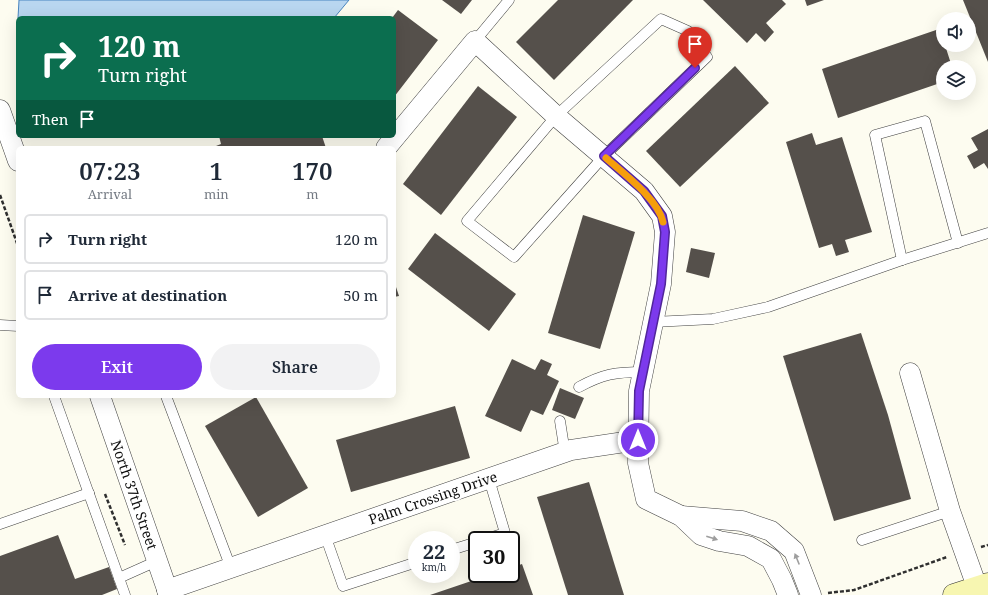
<!DOCTYPE html>
<style>
body{margin:0;font-family:"Noto Serif",serif;background:#f2f2f3;color:#1f2937;height:100vh;display:flex;flex-direction:column;font-size:15px;white-space:nowrap}
*{box-sizing:border-box;margin:0}
p{font-size:13px;color:#747a83}
.icon{flex:none;width:22px;height:22px;fill:none;stroke:currentColor;stroke-width:2;stroke-linecap:round;stroke-linejoin:round}
.map{position:relative;flex:1;overflow:hidden}
.side{position:absolute;left:16px;top:146px;width:380px;height:252px;display:flex;flex-direction:column;background:#fff;border-radius:6px;box-shadow:0 4px 16px #0002}
.side>*{flex:none}
.banner{position:absolute;left:16px;top:16px;width:380px;height:122px;border-radius:6px;box-shadow:0 4px 16px #0002;background:#0b6e4f;color:#fff;overflow:hidden}
.fabs{position:absolute;left:936px;top:12px;display:grid;gap:8px}
.fabs a{display:grid;place-items:center;width:40px;height:40px;border-radius:50%;background:#fff;box-shadow:0 4px 16px #0002;font-size:20px}
.speed{position:absolute;left:408px;top:531px;display:flex;gap:8px;font-size:20px;font-weight:700;text-align:center}
.speed>*{display:grid;place-content:center;width:52px;height:52px;border-radius:50%;background:#fff;box-shadow:0 4px 16px #0002;line-height:1}
.speed small{font-size:10px;font-weight:400}
.speed .limit{border:2px solid #111;border-radius:6px;background:#fff;color:#111}
.pin{position:absolute;display:grid;place-items:center;width:34px;height:34px;color:#fff;margin:-41px -17px;border-radius:50% 50% 50% 0;rotate:-45deg;box-shadow:0 0 4px #0007}
.pin .icon{rotate:45deg}
.me{position:absolute;width:44px;margin:-22px;rotate:0deg;stroke-linejoin:round;filter:drop-shadow(0 0 3px #0008)}
.turn{display:flex;align-items:center;gap:14px;height:84px;padding:0 16px;font-size:18px}
.turn .icon{width:52px;height:52px;stroke-width:2.5}
.turn b{display:block;font-size:28px;line-height:34px}
.then{display:flex;align-items:center;height:38px;padding:0 16px;background:#0003;gap:8px;font-size:15px}
.eta{display:flex;justify-content:space-evenly;align-items:center;height:68px;text-align:center}
.eta b{font-size:24px;font-weight:600;line-height:28px}
.primary-button{display:flex;gap:8px;margin-top:auto;padding:8px 16px}
.primary-button a{flex:1;height:46px;border-radius:24px;background:#7c3aed;color:#fff;font-size:16px;font-weight:600;line-height:46px;text-align:center}
.primary-button a+a{background:#f2f2f3;color:#1f2937}
ul{padding:0;list-style:none}
li{display:flex;align-items:center;gap:12px;height:50px;margin:0 8px 6px;padding:0 8px;border:2px solid #e0e1e3;border-radius:6px}
li div{flex:1}
li b{display:block;font-size:15px}
li em{font-style:normal}
.map>svg:first-child{display:block}
.water{fill:#b9d6f0;stroke:#4884bf}
.building{fill:#55504b}
.lines{fill:none;stroke-linecap:round;stroke-linejoin:round}
.lane-casing{stroke:#404040;stroke-width:11}
.street-casing{stroke:#404040;stroke-width:21}
.secondary-casing{stroke:#2f2f2f;stroke-width:23}
.path{stroke:#2f2f2f;stroke-width:2.5;stroke-dasharray:4 2;stroke-linecap:butt}
.lane{stroke:#fff;stroke-width:10}
.street{stroke:#fff;stroke-width:20}
.secondary{stroke:#f7f6b1;stroke-width:22}
.oneway{fill:#9e9e9e}
.route-casing{stroke:#51269a;stroke-width:10}
.route{stroke:#7c3aed;stroke-width:7}
.slow{stroke:#f59e0b;stroke-width:7}
.labels{text-anchor:middle;stroke-width:4;stroke-linejoin:round;paint-order:stroke}
.street-label{font-size:14px;fill:#0d0d0d;stroke:#fff}
</style>
<div class="map">
<svg width="988" height="595" viewBox="0 0 988 595">
<rect width="100%" height="100%" fill="#fdfcf0"/>
<path class="water" d="M19 0H349L334 18H18Z"/>
<g class="building">
<path d="M442 0H472L461 14Z"/>
<path d="M558 0H633L554 80 516 42Z"/>
<path d="M703 0H782L786 4 766 23 774 32 765 42 756 33 747 43Z"/>
<path d="M805 0H824L807 6Z"/>
<path d="M963 0H988V62Z"/>
<path d="M398 10 438 40 394 97V18H392Z"/>
<path d="M939 29 943 40V45H945L952 67H943V82L838 118 822 69Z"/>
<path d="M735 66 769 103 680 187 646 151Z"/>
<path d="M478 86 517 117 441 215 403 184Z"/>
<path d="M988 129V169L984 163 974 169 967 156 978 150 971 138Z"/>
<path d="M812 133 816 145 842 137 872 232 845 240 849 252 836 256 832 244 819 248 786 142Z"/>
<path d="M219 136H322L326 148H211L221 144Z"/>
<path d="M583 215 635 232 600 349 548 333Z"/>
<path d="M435 233 516 294 489 331 408 269Z"/>
<path d="M691 248 715 253 709 278 686 272Z"/>
<path d="M394 281 399 296 394 297Z"/>
<path d="M861 333 888 415 911 499 834 521 783 356Z"/>
<path d="M512 359 535 370 541 359 552 364 547 375 559 381 543 415 531 410 521 432 485 416Z"/>
<path d="M560 388 584 398 575 419 552 410Z"/>
<path d="M256 397 308 488 258 517 205 426Z"/>
<path d="M455 406 470 458 351 492 336 440Z"/>
<path d="M589 482 624 595H568L537 497Z"/>
<path d="M58 535 75 579 109 567 117 589 102 595H0V556Z"/>
<path d="M522 564 533 595H430L492 574H511V568Z"/>
</g>
<g class="lines">
<defs>
<g id="lane">
<path d="M661 19 688 31 707 57 604 156 514 257 467 221 556 116Z"/>
<path d="M475 41 509 0"/>
<path d="M902 260 875 135 925 121 958 243"/>
<path d="M653 322 713 319 768 307 902 260 988 233"/>
<path d="M0 325 18 326"/>
<path d="M579 387C603 374 615 372 643 372"/>
<path d="M54 396 119 578"/>
<path d="M166 396 231 568"/>
<path d="M560 421 565 453"/>
<path d="M0 524 89 493"/>
<path d="M325 535 343 586 417 562"/>
<path d="M483 540 505 533 489 479"/>
<path d="M862 540 950 511"/>
<path d="M451 550 477 542"/>
<path d="M125 595 119 578 157 561"/>
</g>
<g id="street">
<path d="M0 110 18 161"/>
<path d="M386 148 475 41 556 116 644 191 662 216 665 232 661 284 639 391 638 463 646 499 681 516 701 535 719 541 748 546 771 559 782 580 788 595"/>
<path d="M910 373 950 511 977 587"/>
<path d="M100 396 169 595"/>
<path d="M681 516 742 521 771 531 794 551 811 595"/>
<path d="M167 590 571 450 638 440"/>
</g>
<path id="secondary" d="M954 595 988 584"/>
</defs>
<use href="#lane" class="lane-casing"/>
<use href="#street" class="street-casing"/>
<use href="#secondary" class="secondary-casing"/>
<g class="path">
<path d="M0 195 18 246"/>
<path d="M105 494 125 545"/>
<path d="M981 547 988 545"/>
<path d="M828 593 854 590 947 557"/>
</g>
<use href="#lane" class="lane"/>
<use href="#street" class="street"/>
<use href="#secondary" class="secondary"/>
</g>
<defs><path id="oneway-solid" d="M-6-.8H1V-3.2L6.5 0L1 3.2V.8H-6Z"/></defs>
<g class="oneway">
<use href="#oneway-solid" transform="translate(712 538) rotate(18)"/>
<use href="#oneway-solid" transform="translate(797 559) rotate(-112)"/>
</g>
<g class="lines">
<defs>
<path id="route" d="M638 440 639 391 661 284 665 232 662 216 644 191 604 156 695 68"/>
</defs>
<use href="#route" class="route-casing"/>
<use href="#route" class="route"/>
<path class="slow" d="M606 158C623 173 658 199 663 222"/>
</g>
<g class="labels">
<g class="street-label">
<text transform="translate(134 495) rotate(71)" y="5">North 37th Street</text>
<text transform="translate(433 498) rotate(-19)" y="5">Palm Crossing Drive</text>
</g>
</g>
</svg>
<div class="fabs">
<a><svg class="icon" aria-label="sound" viewBox="0 0 24 24"><path d="M4 9h4l5-4v14l-5-4H4zM17 9q2 3 0 6"/></svg></a>
<a><svg class="icon" aria-label="layers" viewBox="0 0 24 24"><path d="M12 4l9 5-9 5-9-5zM3 14l9 5 9-5"/></svg></a>
</div>
<div class="speed"><div>22<small>km/h</small></div><div class="limit">30</div></div>
<div class="pin" style="left:695px;top:68px;background:#d93025"><svg class="icon" aria-label="arrive" viewBox="0 0 24 24"><path d="M6 21V4h12l-3 4 3 4H6"/></svg></div>
<svg class="me" style="left:638px;top:440px" viewBox="-20 -20 40 40"><circle r="17" fill="#7c3aed" stroke="#fff" stroke-width="3"/><path d="M0-11L8 9 0 5-8 9z" fill="#fff"/></svg>
<div class="banner">
<div class="turn"><svg class="icon" aria-label="right" viewBox="0 0 24 24"><path d="M7 20v-9h11M14 6l5 5-5 5"/></svg><div><b>120 m</b>Turn right</div></div>
<div class="then">Then<svg class="icon" aria-label="arrive" viewBox="0 0 24 24"><path d="M6 21V4h12l-3 4 3 4H6"/></svg></div>
</div>
<section class="side">
<div class="eta">
<div><b>07:23</b><p>Arrival</p></div>
<div><b>1</b><p>min</p></div>
<div><b>170</b><p>m</p></div>
</div>
<ul>
<li><svg class="icon" aria-label="right" viewBox="0 0 24 24"><path d="M7 20v-9h11M14 6l5 5-5 5"/></svg><div><b>Turn right</b></div><em>120 m</em></li>
<li><svg class="icon" aria-label="arrive" viewBox="0 0 24 24"><path d="M6 21V4h12l-3 4 3 4H6"/></svg><div><b>Arrive at destination</b></div><em>50 m</em></li>
</ul>
<div class="primary-button"><a>Exit</a><a>Share</a></div>
</section>
</div>
